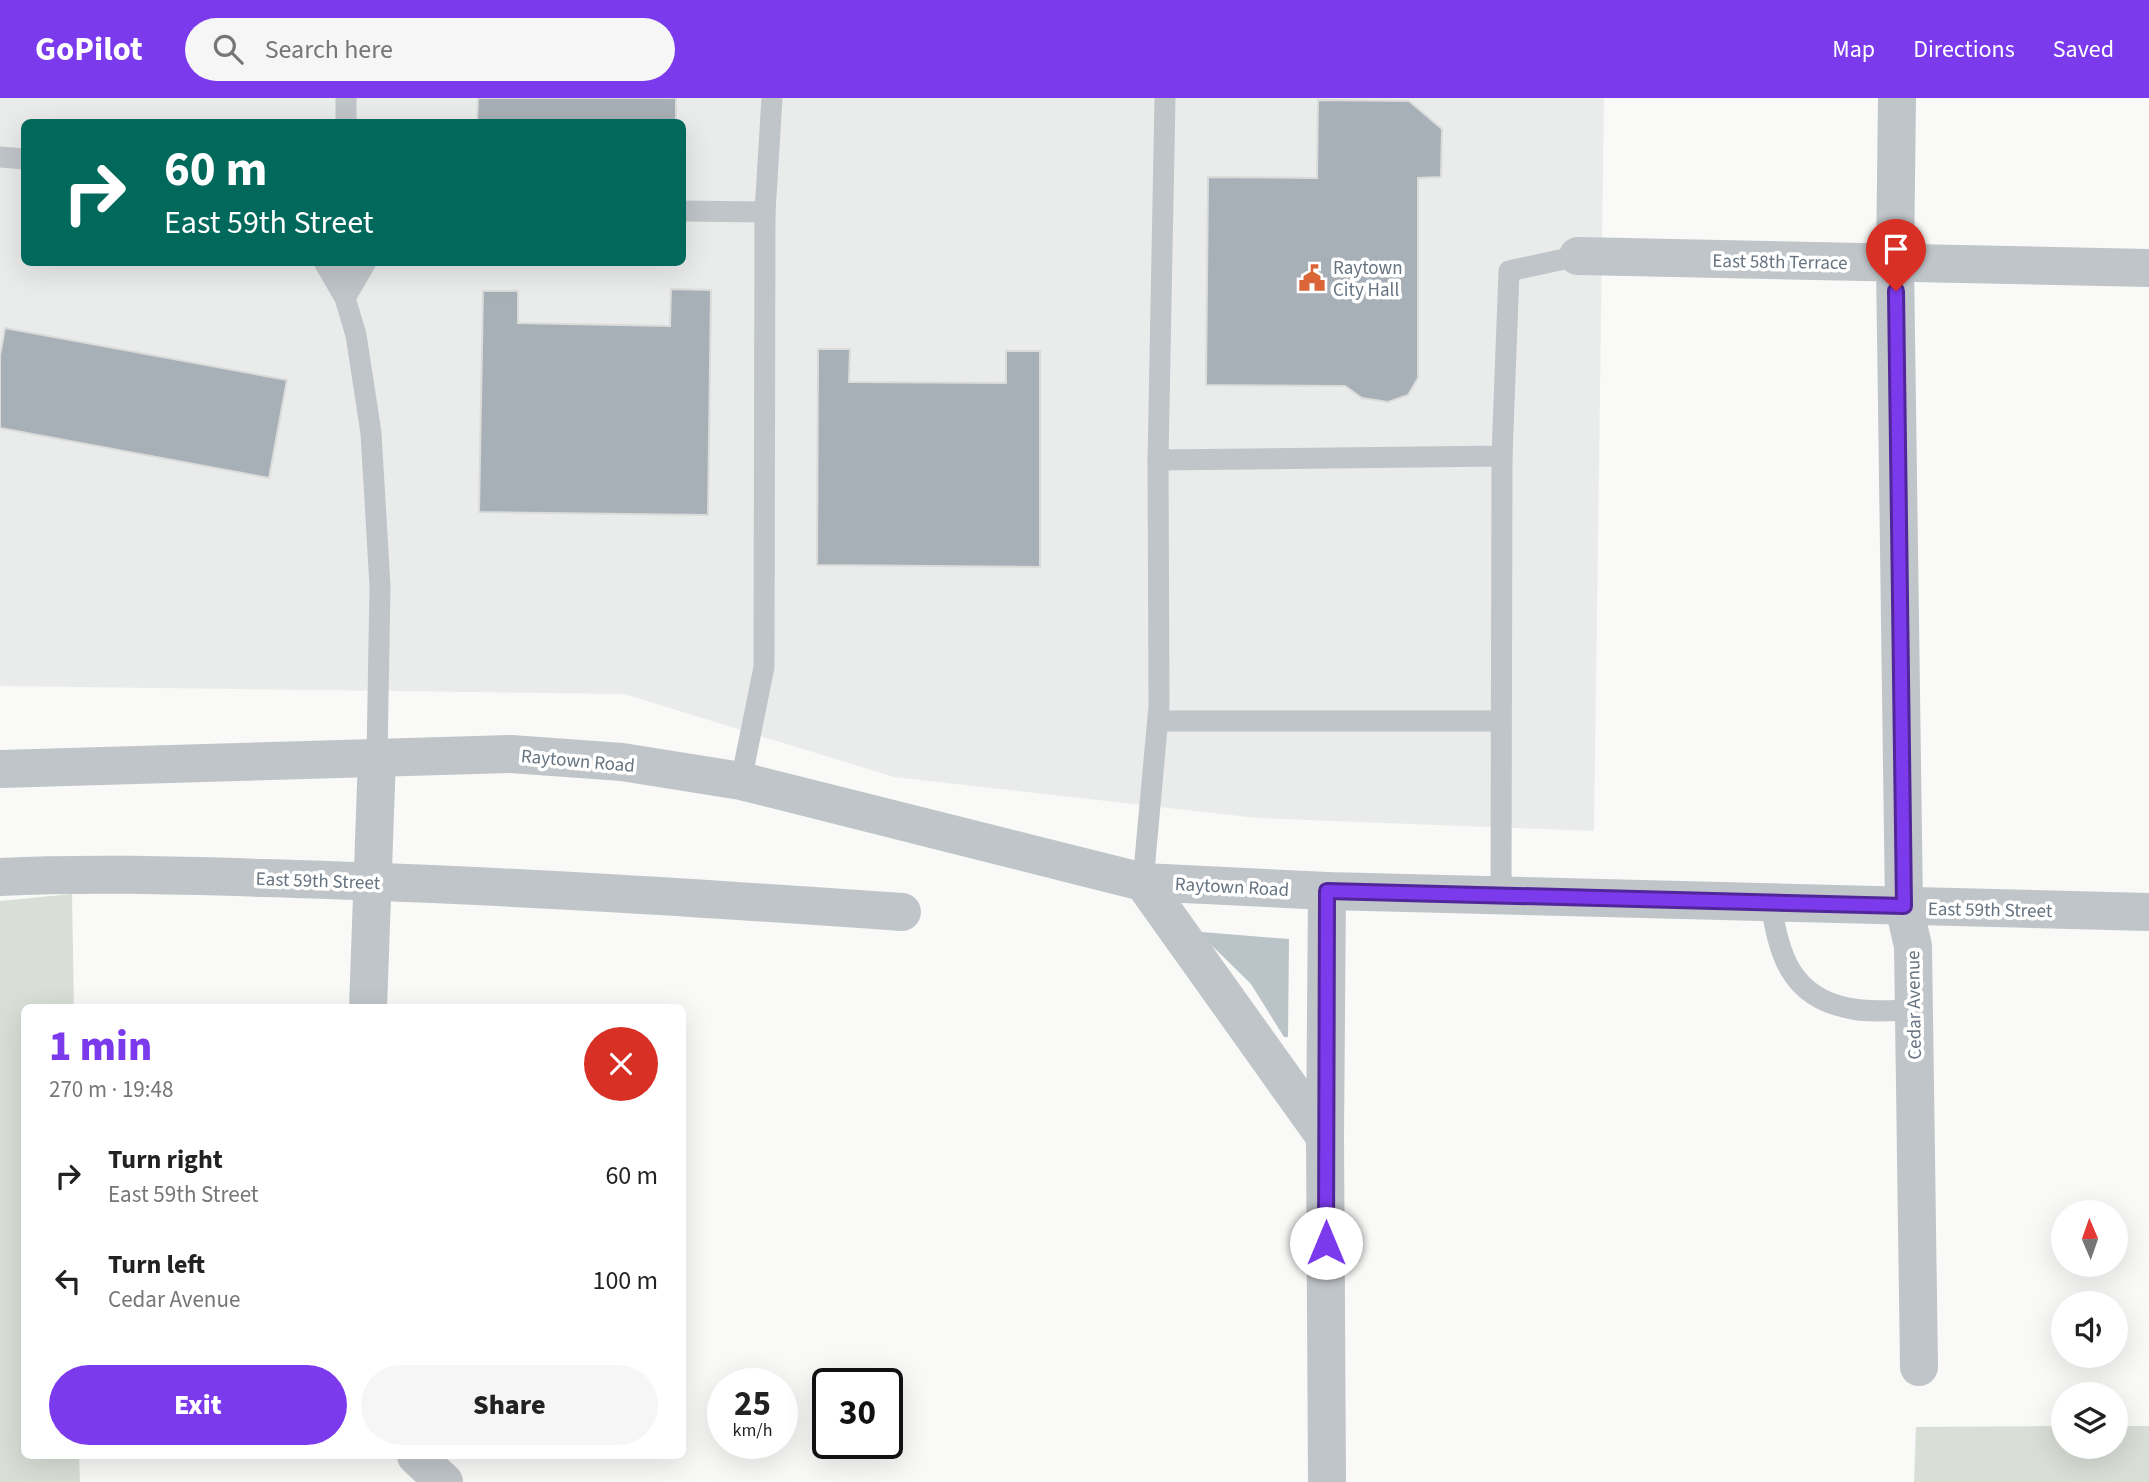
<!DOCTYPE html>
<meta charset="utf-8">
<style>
body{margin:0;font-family:"Source Sans 3",sans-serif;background:#f6f6f6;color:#222;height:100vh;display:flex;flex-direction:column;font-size:26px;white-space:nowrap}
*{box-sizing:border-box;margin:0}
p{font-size:23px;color:#767676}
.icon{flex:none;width:38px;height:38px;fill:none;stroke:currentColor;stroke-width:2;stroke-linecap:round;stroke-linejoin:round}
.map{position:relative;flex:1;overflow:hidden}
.panel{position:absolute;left:21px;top:906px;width:665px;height:455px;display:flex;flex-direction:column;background:#fff;border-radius:10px;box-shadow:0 7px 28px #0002}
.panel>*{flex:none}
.guide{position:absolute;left:21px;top:21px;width:665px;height:147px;border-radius:10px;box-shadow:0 7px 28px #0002;background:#00695c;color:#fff;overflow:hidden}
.needle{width:46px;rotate:358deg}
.fabs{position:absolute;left:2051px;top:1102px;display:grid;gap:14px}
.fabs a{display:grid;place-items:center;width:77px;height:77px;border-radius:50%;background:#fff;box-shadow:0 7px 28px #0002;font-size:35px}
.speed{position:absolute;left:707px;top:1270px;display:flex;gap:14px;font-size:35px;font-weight:700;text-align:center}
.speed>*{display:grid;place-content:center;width:91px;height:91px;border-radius:50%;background:#fff;box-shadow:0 7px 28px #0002;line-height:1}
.speed small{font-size:18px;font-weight:400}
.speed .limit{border:4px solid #111;border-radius:10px;background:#fff;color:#111}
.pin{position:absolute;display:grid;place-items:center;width:60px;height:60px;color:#fff;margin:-72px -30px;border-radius:50% 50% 50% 0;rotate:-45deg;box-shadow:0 0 7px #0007}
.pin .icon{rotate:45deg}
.me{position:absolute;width:77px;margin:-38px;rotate:0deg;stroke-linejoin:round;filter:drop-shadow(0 0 5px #0008)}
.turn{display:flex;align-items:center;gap:24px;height:147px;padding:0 28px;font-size:32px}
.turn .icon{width:91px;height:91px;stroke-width:2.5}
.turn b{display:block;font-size:49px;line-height:60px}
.round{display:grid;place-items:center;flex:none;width:74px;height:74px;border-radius:37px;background:#f6f6f6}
.headline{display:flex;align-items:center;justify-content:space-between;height:119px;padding:0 28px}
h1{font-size:42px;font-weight:800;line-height:52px;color:#7c3aed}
.button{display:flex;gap:14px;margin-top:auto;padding:14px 28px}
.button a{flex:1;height:80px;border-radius:42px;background:#7c3aed;color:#fff;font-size:28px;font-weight:800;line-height:80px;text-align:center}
.button a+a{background:#f6f6f6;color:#222}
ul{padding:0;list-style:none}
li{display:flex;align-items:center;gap:21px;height:105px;padding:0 28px}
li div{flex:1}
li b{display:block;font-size:26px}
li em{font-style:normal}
header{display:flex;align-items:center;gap:42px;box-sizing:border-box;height:98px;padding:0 35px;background:#7c3aed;color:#fff}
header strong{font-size:33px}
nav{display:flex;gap:38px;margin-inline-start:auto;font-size:24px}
.search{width:490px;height:63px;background:#f6f6f6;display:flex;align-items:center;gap:18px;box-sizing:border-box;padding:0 24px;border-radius:38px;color:#767676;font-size:26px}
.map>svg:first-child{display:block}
.built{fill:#eaebeb;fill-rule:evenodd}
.green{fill:#d9ded7}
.water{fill:#bac4c8}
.building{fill:#a8b0b7;stroke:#dbdbda;stroke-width:2}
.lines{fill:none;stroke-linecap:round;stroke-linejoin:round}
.service{stroke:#c0c5c9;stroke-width:21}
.minor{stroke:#c0c5c9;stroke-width:38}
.tertiary{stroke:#c0c5c9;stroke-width:38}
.route-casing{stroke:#51269a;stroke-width:18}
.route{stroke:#7c3aed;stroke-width:12}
.labels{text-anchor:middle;stroke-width:7;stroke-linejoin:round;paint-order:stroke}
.street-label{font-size:19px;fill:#667481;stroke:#fff}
.poi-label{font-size:19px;fill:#667481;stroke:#fff;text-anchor:start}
</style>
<header>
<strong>GoPilot</strong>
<div class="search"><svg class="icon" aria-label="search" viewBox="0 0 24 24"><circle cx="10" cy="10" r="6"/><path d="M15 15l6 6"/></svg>Search here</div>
<nav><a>Map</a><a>Directions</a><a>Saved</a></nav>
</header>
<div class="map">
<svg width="2149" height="1384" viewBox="0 0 2149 1384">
<rect width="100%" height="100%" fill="#f9f9f7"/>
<path class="built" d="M0 0H1604L1594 733 1257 720 894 679 624 596 0 588ZM24 24H682V164H24Z"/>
<g class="green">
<path d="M72 796 74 910H24V1358H79L80 1384H0V803Z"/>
<path d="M2063 1328V1349H2116V1328H2149V1384H1914L1916 1329Z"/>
</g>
<path class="water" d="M1202 834 1289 841 1288 939H1284L1251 886 1200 836Z"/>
<g class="building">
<path d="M478 0H676V24H477Z"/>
<path d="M1318 2 1409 3 1442 31 1441 79 1418 80V280L1408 297 1388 304 1362 300 1345 288 1206 287 1208 79 1317 80Z"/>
<path d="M671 191 711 192 708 417 479 414 483 193H518V225L670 228Z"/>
<path d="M5 230 287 282 269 380 0 330V258Z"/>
<path d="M818 251H850L849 284 1006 285V253H1040V469L817 467Z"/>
</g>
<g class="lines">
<g class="service">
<path d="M346 24V0"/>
<path d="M0 59 24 61"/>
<path d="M682 113 765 114"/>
<path d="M324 164 345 200 366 164"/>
<path d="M345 164V200L356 237 371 335 380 488 377 659"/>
<path d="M1158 362 1502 358 1509 173 1578 158"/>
<path d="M1158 623H1501"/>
<path d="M741 683 764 569 765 114 772 0"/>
<path d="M1143 784 1159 608 1158 362 1165 0"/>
<path d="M1501 798 1502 358"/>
<path d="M1771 805C1778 856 1791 899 1848 910 1868 915 1892 912 1913 912"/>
</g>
<g class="minor">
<path d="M1897 0 1895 165 1904 809 1913 848 1919 1269"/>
<path d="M1578 158 2149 170"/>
<path d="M0 779C99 774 197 778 296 781 498 787 700 800 902 814"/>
<path d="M1143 784 1325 1039 1327 1384"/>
<path d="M368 910 377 659"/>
<path d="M1325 1039 1327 793"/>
<path d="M416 1358 444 1384"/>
</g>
<path class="tertiary" d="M0 671 511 656 622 664 741 683 1143 784 1327 793 2149 814"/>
</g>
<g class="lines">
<defs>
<path id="route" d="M1326 1145 1327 793 1904 808 1896 193"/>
</defs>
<use href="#route" class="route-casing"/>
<use href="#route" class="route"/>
</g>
<defs>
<symbol id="civic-bare" viewBox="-9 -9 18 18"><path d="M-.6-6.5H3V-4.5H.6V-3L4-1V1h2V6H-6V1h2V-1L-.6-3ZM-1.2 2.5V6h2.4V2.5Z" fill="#da6537" stroke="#fff" stroke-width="2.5" paint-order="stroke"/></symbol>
</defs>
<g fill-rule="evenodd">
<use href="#civic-bare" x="1293" y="161" width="38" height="38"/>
</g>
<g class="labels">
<g class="street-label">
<text transform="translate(1780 163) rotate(1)" y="7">East 58th Terrace</text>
<text transform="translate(578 662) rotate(5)" y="7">Raytown Road</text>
<text transform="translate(318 782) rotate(2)" y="7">East 59th Street</text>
<text transform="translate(1232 788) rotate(3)" y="7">Raytown Road</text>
<text transform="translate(1990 811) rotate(1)" y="7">East 59th Street</text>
<text transform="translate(1913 907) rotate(-91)" y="7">Cedar Avenue</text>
</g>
<g class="poi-label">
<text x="1333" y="176">Raytown<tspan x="1333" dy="22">City Hall</tspan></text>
</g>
</g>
</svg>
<div class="fabs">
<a><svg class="needle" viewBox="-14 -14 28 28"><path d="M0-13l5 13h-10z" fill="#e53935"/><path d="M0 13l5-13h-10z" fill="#767676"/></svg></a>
<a><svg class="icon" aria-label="sound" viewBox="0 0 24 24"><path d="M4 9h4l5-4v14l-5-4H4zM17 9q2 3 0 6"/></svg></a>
<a><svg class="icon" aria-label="layers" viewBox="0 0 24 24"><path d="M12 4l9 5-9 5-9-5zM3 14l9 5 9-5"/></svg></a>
</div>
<div class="speed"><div>25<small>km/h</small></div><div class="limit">30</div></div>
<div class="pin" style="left:1896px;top:193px;background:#d93025"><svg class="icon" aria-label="arrive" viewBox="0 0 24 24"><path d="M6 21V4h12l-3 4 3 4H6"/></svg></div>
<svg class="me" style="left:1326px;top:1145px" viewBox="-20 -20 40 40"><circle r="19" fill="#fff"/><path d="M0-13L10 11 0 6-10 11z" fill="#7c3aed"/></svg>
<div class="guide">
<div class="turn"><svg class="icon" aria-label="right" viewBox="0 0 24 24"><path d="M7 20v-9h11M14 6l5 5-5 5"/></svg><div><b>60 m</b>East 59th Street</div></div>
</div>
<section class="panel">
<div class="headline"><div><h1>1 min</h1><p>270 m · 19:48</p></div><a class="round" style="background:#d93025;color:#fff"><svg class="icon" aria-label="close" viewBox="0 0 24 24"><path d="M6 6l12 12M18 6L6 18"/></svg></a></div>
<ul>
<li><svg class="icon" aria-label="right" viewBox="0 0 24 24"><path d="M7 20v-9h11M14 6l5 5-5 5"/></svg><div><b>Turn right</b><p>East 59th Street</p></div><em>60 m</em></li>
<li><svg class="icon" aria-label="left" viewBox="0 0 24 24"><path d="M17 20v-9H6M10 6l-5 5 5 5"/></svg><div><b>Turn left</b><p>Cedar Avenue</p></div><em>100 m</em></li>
</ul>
<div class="button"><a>Exit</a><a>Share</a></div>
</section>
</div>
